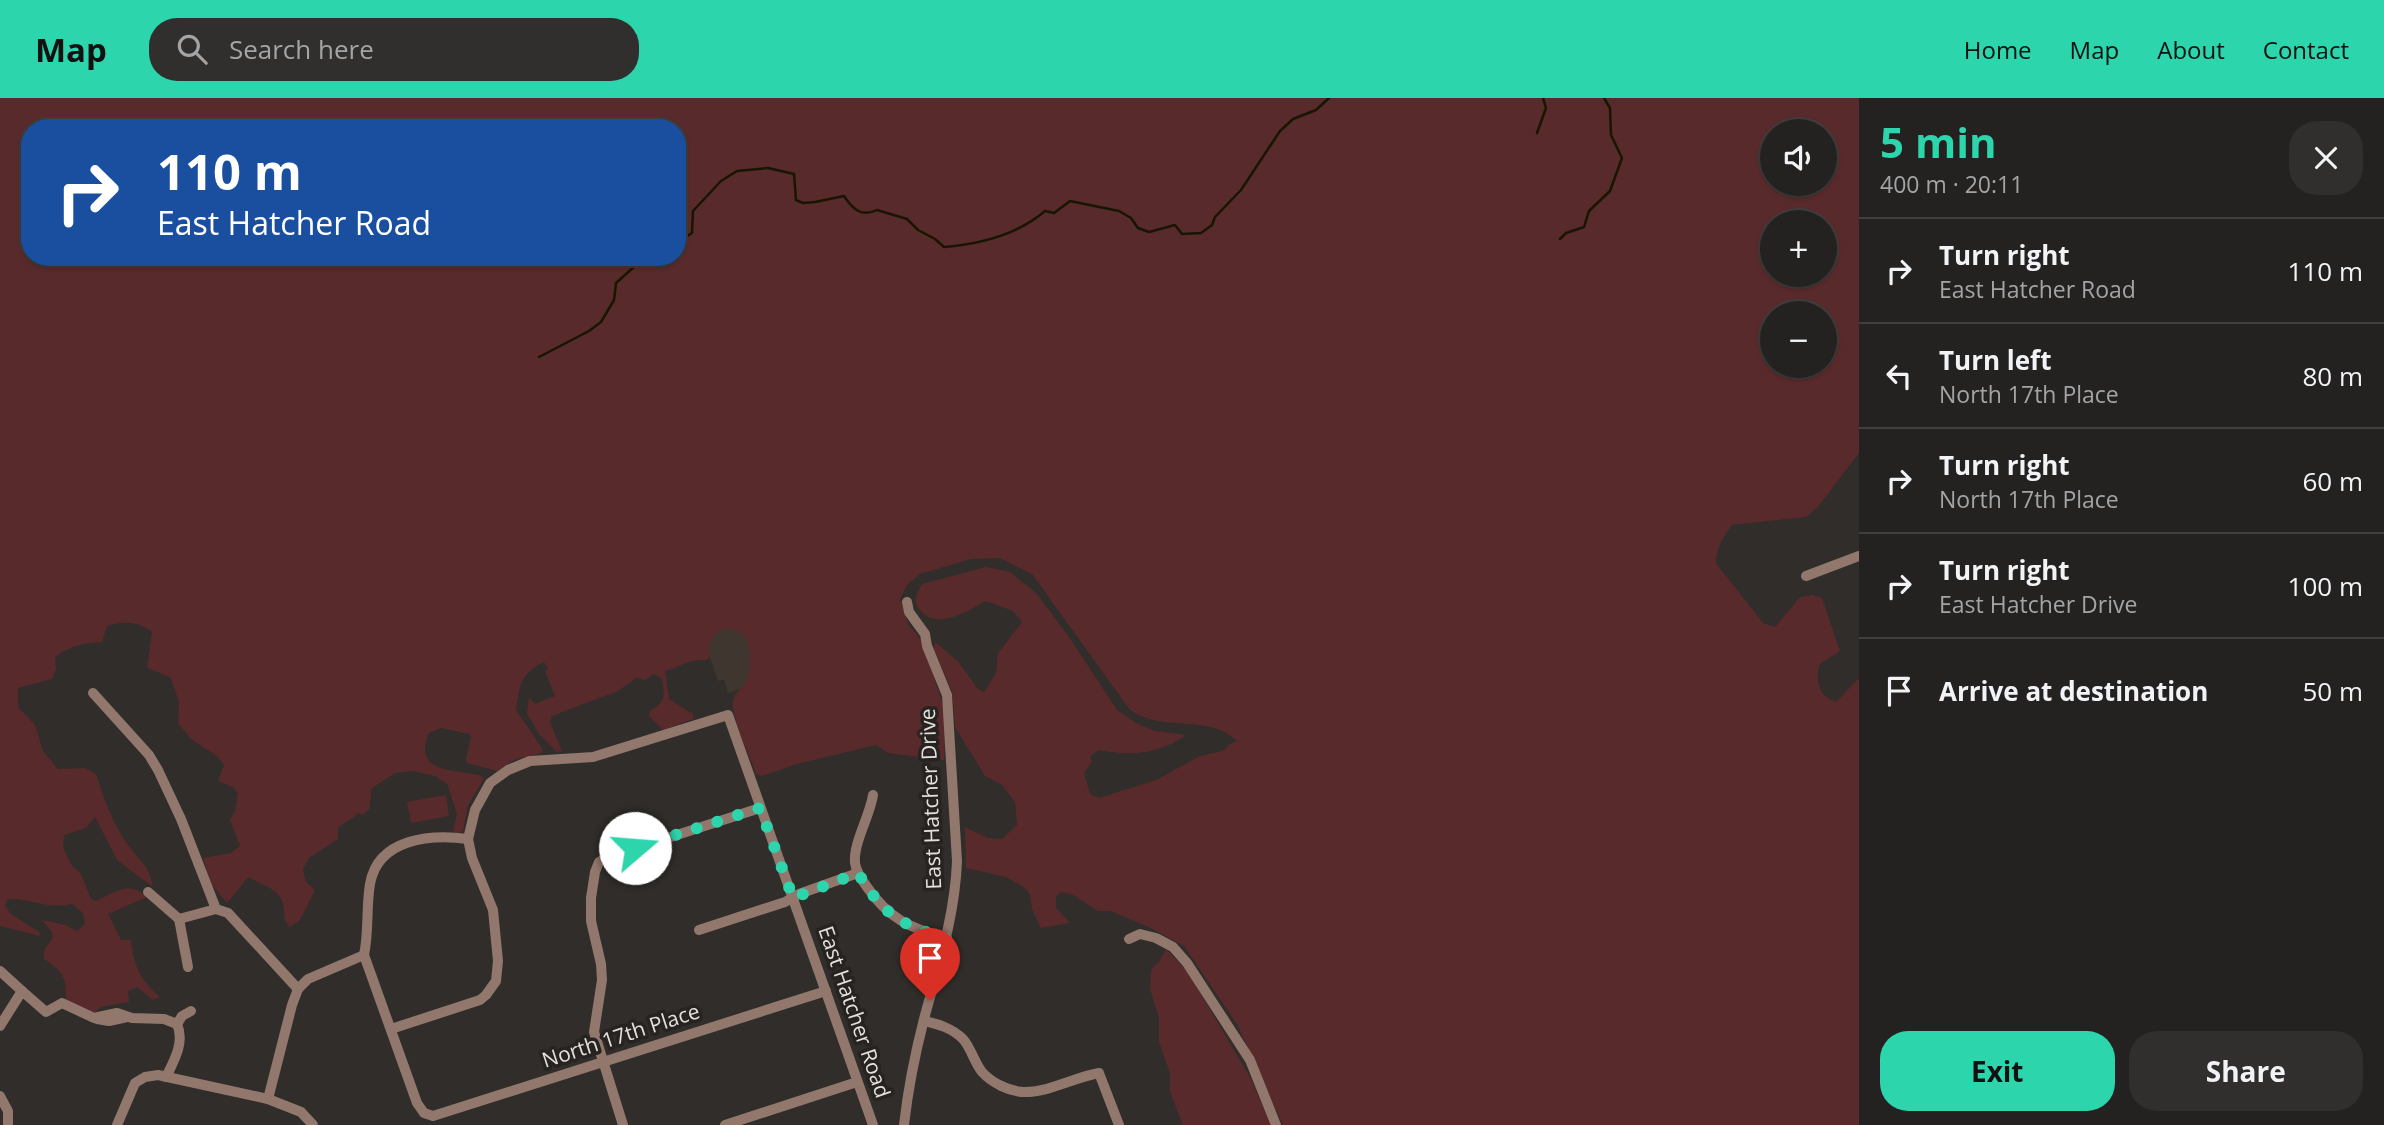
<!DOCTYPE html>
<meta charset="utf-8">
<style>
body{margin:0;font-family:"Open Sans",sans-serif;background:#302f2d;color:#f1f3f6;height:100vh;display:flex;flex-direction:column;font-size:26px;white-space:nowrap}
*{box-sizing:border-box;margin:0}
p{font-size:23px;color:#a3a4a5}
.icon{flex:none;width:38px;height:38px;fill:none;stroke:currentColor;stroke-width:2;stroke-linecap:round;stroke-linejoin:round}
.map{position:relative;flex:1;overflow:hidden}
.details{display:flex;flex-direction:column;background:#242220;width:525px}
.details>*{flex:none}
.guide{position:absolute;left:21px;top:21px;width:665px;height:147px;border-radius:28px;box-shadow:0 2px 5px #0004,0 0 0 2px #413f3e;background:#1a4fa0;color:#fff;overflow:hidden}
.tools{position:absolute;left:1760px;top:21px;display:grid;gap:14px}
.tools a{display:grid;place-items:center;width:77px;height:77px;border-radius:50%;background:#242220;box-shadow:0 2px 5px #0004,0 0 0 2px #413f3e;font-size:35px}
.pin{position:absolute;display:grid;place-items:center;width:60px;height:60px;color:#fff;margin:-72px -30px;border-radius:50% 50% 50% 0;rotate:-45deg;box-shadow:0 0 7px #0007}
.pin .icon{rotate:45deg}
.me{position:absolute;width:77px;margin:-38px;rotate:72deg;stroke-linejoin:round;filter:drop-shadow(0 0 5px #0008)}
.turn{display:flex;align-items:center;gap:24px;height:147px;padding:0 21px;font-size:32px}
.turn .icon{width:91px;height:91px;stroke-width:2.5}
.turn b{display:block;font-size:49px;line-height:60px}
.round{display:grid;place-items:center;flex:none;width:74px;height:74px;border-radius:28px;background:#302f2d}
.overview{display:flex;align-items:center;justify-content:space-between;height:119px;padding:0 21px}
h1{font-size:42px;font-weight:700;line-height:52px;color:#2cd5ab}
.action{display:flex;gap:14px;margin-top:auto;padding:14px 21px}
.action a{flex:1;height:80px;border-radius:28px;background:#2cd5ab;color:#111;font-size:28px;font-weight:700;line-height:80px;text-align:center}
.action a+a{background:#302f2d;color:#f1f3f6}
ul{padding:0;list-style:none}
li{display:flex;align-items:center;gap:21px;height:105px;padding:0 21px;border-top:2px solid #413f3e}
li div{flex:1}
li b{display:block;font-size:26px}
li em{font-style:normal}
header{display:flex;align-items:center;gap:42px;box-sizing:border-box;height:98px;padding:0 35px;background:#2cd5ab;color:#111}
header strong{font-size:33px}
nav{display:flex;gap:38px;margin-inline-start:auto;font-size:24px}
.search{width:490px;height:63px;background:#302f2d;display:flex;align-items:center;gap:18px;box-sizing:border-box;padding:0 24px;border-radius:28px;color:#a3a4a5;font-size:26px}
main{display:flex;flex:1;min-height:0}
.map>svg:first-child{display:block}
.built{fill:#3e362f}
.green{fill:#592a2b;fill-rule:evenodd}
.lines{fill:none;stroke-linecap:round;stroke-linejoin:round}
.stream{stroke:#181600;stroke-width:2.5}
.street{stroke:#92776d;stroke-width:10}
.route{stroke:#2cd5ab;stroke-width:12;stroke-dasharray:0 21.6}
.labels{text-anchor:middle;stroke-width:7;stroke-linejoin:round;paint-order:stroke}
.street-label{font-size:21px;fill:#e3e1df;stroke:#272321}
</style>
<header>
<strong>Map</strong>
<div class="search"><svg class="icon" aria-label="search" viewBox="0 0 24 24"><circle cx="10" cy="10" r="6"/><path d="M15 15l6 6"/></svg>Search here</div>
<nav><a>Home</a><a>Map</a><a>About</a><a>Contact</a></nav>
</header>
<main>
<div class="map">
<svg width="1859" height="1027" viewBox="0 0 1859 1027">
<rect width="100%" height="100%" fill="#302d2a"/>
<path class="built" d="M741 517 765 584 728 595 724 582 718 583 700 531Z"/>
<g class="green">
<path d="M0 0H1859V355L1817 410 1806 419 1732 427C1723 439 1716 451 1716 465L1763 525 1775 529 1800 499 1812 497 1822 500 1840 553 1820 566C1815 583 1818 597 1836 604L1859 580V1027H1283L1237 926 1184 848 1149 829 1110 813H1098L1073 797 1062 794 1056 798V810L1070 825 1041 830 1032 811 1030 796 1025 790 1006 779 966 770 965 729 988 740 1002 741 1017 727 1015 704 1002 687 985 678 955 629 952 593 934 552 935 544 958 563 978 591 984 594 996 575 998 555 1022 524 1013 513 986 503C967 513 936 534 919 511 912 502 917 495 922 486L986 469 1010 474 1037 496 1069 539 1117 612 1138 626 1155 633 1186 637C1159 657 1130 658 1098 652L1090 659 1092 663 1084 675 1090 696 1099 700 1156 682 1200 658 1223 653 1230 646 1237 643C1208 615 1162 635 1130 612L1032 476 1000 460 971 461 920 476 907 487 900 501 908 526 922 543 946 616 944 662 888 655 876 647 797 666 762 678 756 676C751 660 733 623 733 608 732 596 740 593 745 584 753 570 751 550 743 536 739 535 736 532 732 531 717 528 706 544 710 558L707 562C688 561 682 568 665 573L669 601 693 616V621L663 632 649 618 650 613C665 604 665 599 662 581L654 576 645 582 636 580 618 593 552 618 550 624 562 653 557 654 539 636 527 616 529 600 535 606 555 598 545 573 548 571 544 564C520 575 520 587 516 612L542 650V655L516 661 497 673 467 665 466 661 471 639 469 636 441 630 429 635C412 674 453 672 480 677L484 681 468 707 463 733 457 735 453 733 457 715 447 686 435 678 412 673 395 675 371 691 370 710 363 717 359 715 338 730V741L309 760 303 771 306 784 315 792 300 822 290 829 284 820C286 791 270 792 248 779L227 805 212 787 203 760 231 755 240 748 230 722 235 713 238 695 233 689 218 683 224 667 218 659 191 641 178 625 179 603 170 579 147 570 152 534C138 523 124 523 107 528L102 544C83 545 70 548 55 559L56 571 52 581 18 590V609L35 627 43 653 58 671 85 670 96 676C104 701 113 726 128 747 141 765 148 765 153 789L117 762 95 719 86 730 64 737 63 750 72 768 81 776 91 801 96 803C115 794 129 782 147 799L108 816 121 842H131C133 867 141 883 160 899L153 902 137 889 128 893 129 904 101 909 93 916 66 902C66 879 64 874 44 861V852L53 840 52 834 42 822 66 827 77 833 85 826 83 815 72 806C50 812 30 800 8 801L5 808 11 816 39 834 40 838 0 828ZM30 30H677V159H30ZM1773 33H1825V86H1773ZM1773 124H1825V177H1773ZM1773 215H1825V268H1773Z"/>
<path d="M446 697 449 718 411 725 407 704Z"/>
<path d="M1166 851 1188 874 1251 981 1271 1027H1183L1170 994V975L1159 944V920L1150 891 1151 872 1159 864Z"/>
</g>
<g class="lines">
<g class="stream">
<path d="M1537 35 1546 10 1543 0"/>
<path d="M677 139 684 140 692 135 693 113 721 83 737 73 768 70 794 76 796 102 803 105 815 104 844 98C852 110 861 120 877 112L907 121 918 132 935 141 944 149C981 146 1017 137 1045 113L1054 115 1070 103 1119 113 1131 120 1138 130 1149 134 1175 127 1182 136 1201 135 1212 127 1215 119 1241 92 1280 33 1293 21 1316 12 1329 0"/>
<path d="M1560 141 1566 135 1584 129 1589 113 1610 93 1622 60 1611 37 1610 10 1604 0"/>
<path d="M539 259 589 233 601 224 614 202 616 185 645 159"/>
</g>
<g class="street">
<path d="M1806 478 1859 458"/>
<path d="M93 595 149 657 158 672 181 721 216 811 228 815 298 891"/>
<path d="M873 697C870 718 853 745 855 765 856 774 862 782 867 789 889 821 910 830 946 840"/>
<path d="M148 794 179 821 188 869"/>
<path d="M179 821 216 811"/>
<path d="M699 832 785 804 799 796 858 775"/>
<path d="M1129 841 1140 836 1156 840 1173 849 1187 865 1250 962 1276 1027"/>
<path d="M364 857 417 1005 424 1015 433 1018 826 893"/>
<path d="M364 857C369 834 366 810 370 786 378 740 431 736 468 741"/>
<path d="M0 873 22 893 0 928"/>
<path d="M22 893 46 914 62 905 94 920 117 915 132 920 164 921 177 926C185 944 174 963 166 979"/>
<path d="M97 921 109 923 127 919"/>
<path d="M924 923C938 926 952 930 963 941 971 950 974 964 982 974 992 985 1010 994 1025 994 1050 994 1075 979 1099 975L1119 1027"/>
<path d="M177 926 182 918 191 913"/>
<path d="M391 931 480 902 486 897 496 883 498 863 493 812 472 760 468 741 475 712 490 685 508 672 530 663 593 659 728 617 873 1027"/>
<path d="M0 998 8 1013V1027"/>
<path d="M268 1001 292 907 298 891 308 881 364 857"/>
<path d="M117 1027 135 985 145 979 158 977 268 1001 301 1014 313 1027"/>
<path d="M623 1027 594 934 602 882 601 866 591 823V800L595 774 599 764 606 760 760 710"/>
<path d="M725 1027 857 984"/>
<path d="M904 1027C908 991 915 956 924 921 938 869 955 818 957 763L947 597 927 548 925 536 909 514 907 504"/>
</g>
</g>
<g class="lines">
<path class="route" d="M635 750 760 710 793 800 858 775C884 817 900 827 946 840L930 902"/>
</g>
<g class="labels">
<g class="street-label">
<text transform="translate(931 701) rotate(-92)" y="7">East Hatcher Drive</text>
<text transform="translate(854 914) rotate(71)" y="7">East Hatcher Road</text>
<text transform="translate(621 938) rotate(-18)" y="7">North 17th Place</text>
</g>
</g>
</svg>
<div class="tools">
<a><svg class="icon" aria-label="sound" viewBox="0 0 24 24"><path d="M4 9h4l5-4v14l-5-4H4zM17 9q2 3 0 6"/></svg></a>
<a>+</a>
<a>−</a>
</div>
<div class="pin" style="left:930px;top:902px;background:#d93025"><svg class="icon" aria-label="arrive" viewBox="0 0 24 24"><path d="M6 21V4h12l-3 4 3 4H6"/></svg></div>
<svg class="me" style="left:635px;top:750px" viewBox="-20 -20 40 40"><circle r="19" fill="#fff"/><path d="M0-13L10 11 0 6-10 11z" fill="#2cd5ab"/></svg>
<div class="guide">
<div class="turn"><svg class="icon" aria-label="right" viewBox="0 0 24 24"><path d="M7 20v-9h11M14 6l5 5-5 5"/></svg><div><b>110 m</b>East Hatcher Road</div></div>
</div>
</div>
<section class="details">
<div class="overview"><div><h1>5 min</h1><p>400 m · 20:11</p></div><a class="round"><svg class="icon" aria-label="close" viewBox="0 0 24 24"><path d="M6 6l12 12M18 6L6 18"/></svg></a></div>
<ul>
<li><svg class="icon" aria-label="right" viewBox="0 0 24 24"><path d="M7 20v-9h11M14 6l5 5-5 5"/></svg><div><b>Turn right</b><p>East Hatcher Road</p></div><em>110 m</em></li>
<li><svg class="icon" aria-label="left" viewBox="0 0 24 24"><path d="M17 20v-9H6M10 6l-5 5 5 5"/></svg><div><b>Turn left</b><p>North 17th Place</p></div><em>80 m</em></li>
<li><svg class="icon" aria-label="right" viewBox="0 0 24 24"><path d="M7 20v-9h11M14 6l5 5-5 5"/></svg><div><b>Turn right</b><p>North 17th Place</p></div><em>60 m</em></li>
<li><svg class="icon" aria-label="right" viewBox="0 0 24 24"><path d="M7 20v-9h11M14 6l5 5-5 5"/></svg><div><b>Turn right</b><p>East Hatcher Drive</p></div><em>100 m</em></li>
<li><svg class="icon" aria-label="arrive" viewBox="0 0 24 24"><path d="M6 21V4h12l-3 4 3 4H6"/></svg><div><b>Arrive at destination</b></div><em>50 m</em></li>
</ul>
<div class="action"><a>Exit</a><a>Share</a></div>
</section>
</main>
